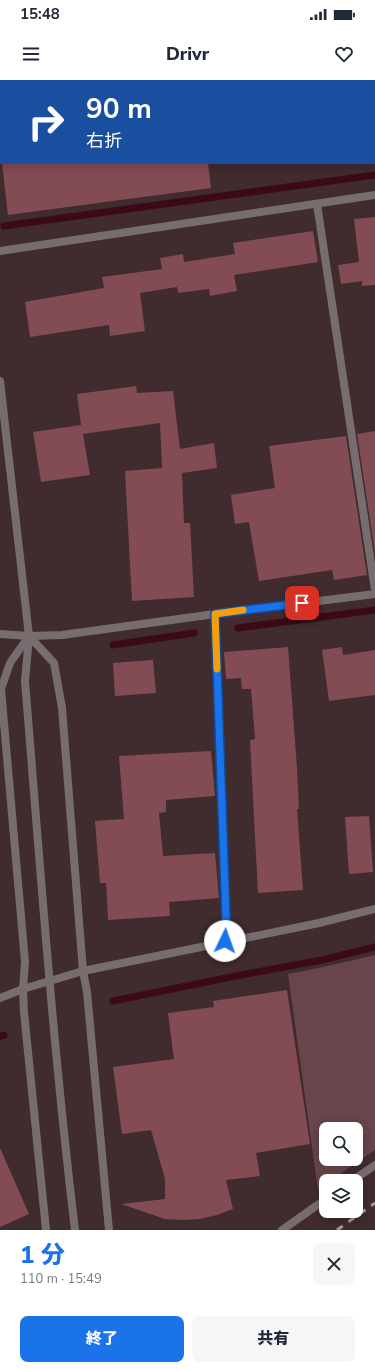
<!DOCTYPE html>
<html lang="ja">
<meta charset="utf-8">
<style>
body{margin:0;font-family:"Nunito Sans","Noto Sans JP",sans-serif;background:#f6f6f7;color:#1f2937;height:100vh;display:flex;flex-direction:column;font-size:15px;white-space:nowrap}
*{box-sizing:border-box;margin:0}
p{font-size:13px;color:#747a83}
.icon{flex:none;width:22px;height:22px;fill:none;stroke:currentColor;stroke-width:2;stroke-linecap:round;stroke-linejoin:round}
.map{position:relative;height:1150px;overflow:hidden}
.panel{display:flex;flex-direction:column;background:#fff;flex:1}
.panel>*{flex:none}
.banner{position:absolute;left:0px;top:0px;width:375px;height:84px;box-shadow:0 2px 10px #0003;background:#1a4fa0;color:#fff;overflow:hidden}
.controls{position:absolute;left:319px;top:1042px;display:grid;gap:8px}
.controls a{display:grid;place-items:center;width:44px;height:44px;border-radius:8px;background:#fff;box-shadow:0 2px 10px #0003;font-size:20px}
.pin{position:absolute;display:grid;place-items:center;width:34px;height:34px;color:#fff;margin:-17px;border-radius:8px;box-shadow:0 2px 6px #0006}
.me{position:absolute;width:44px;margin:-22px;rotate:3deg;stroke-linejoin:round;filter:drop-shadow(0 0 3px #0008)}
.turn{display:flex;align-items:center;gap:14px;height:84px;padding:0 20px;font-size:18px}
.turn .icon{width:52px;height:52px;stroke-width:2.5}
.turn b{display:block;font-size:28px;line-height:34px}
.round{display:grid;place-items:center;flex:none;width:42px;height:42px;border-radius:8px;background:#f6f6f7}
.overview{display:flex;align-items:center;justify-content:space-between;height:68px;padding:0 20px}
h1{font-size:24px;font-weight:800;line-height:30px;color:#1a73e8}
.cta{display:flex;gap:8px;margin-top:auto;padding:8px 20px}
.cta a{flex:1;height:46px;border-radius:8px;background:#1a73e8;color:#fff;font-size:16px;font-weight:800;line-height:46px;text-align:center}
.cta a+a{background:#f6f6f7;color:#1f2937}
.status{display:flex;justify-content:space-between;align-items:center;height:28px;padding:0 20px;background:#fff;direction:ltr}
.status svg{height:11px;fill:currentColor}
header{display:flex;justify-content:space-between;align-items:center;height:52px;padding:0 20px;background:#fff;font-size:18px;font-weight:800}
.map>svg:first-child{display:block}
.green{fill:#67454a;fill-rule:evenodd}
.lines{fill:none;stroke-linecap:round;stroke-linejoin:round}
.stream{stroke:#3b0a16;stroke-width:7}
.building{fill:#834b54}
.minor{stroke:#786d6e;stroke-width:8}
.tertiary{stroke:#786d6e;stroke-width:8}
.rail{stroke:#a69697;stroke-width:3;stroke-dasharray:7 7;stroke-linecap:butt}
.minor-bridge{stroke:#786d6e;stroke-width:8}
.route-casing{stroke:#114b97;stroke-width:10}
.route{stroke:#1a73e8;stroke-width:7}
.slow{stroke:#f59e0b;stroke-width:7}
</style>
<div class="status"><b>15:48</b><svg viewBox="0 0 49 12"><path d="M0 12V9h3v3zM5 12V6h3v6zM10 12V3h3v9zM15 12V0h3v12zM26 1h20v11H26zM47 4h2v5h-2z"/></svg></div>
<header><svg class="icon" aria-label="menu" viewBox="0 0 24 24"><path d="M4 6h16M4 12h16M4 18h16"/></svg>Drivr<svg class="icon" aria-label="heart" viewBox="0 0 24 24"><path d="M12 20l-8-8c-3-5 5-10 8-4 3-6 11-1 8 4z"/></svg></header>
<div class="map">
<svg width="375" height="1150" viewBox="0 0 375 1150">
<rect width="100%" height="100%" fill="#402b2e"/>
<path class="green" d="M375 875V1070L330 1101H326V1104L318 1110 288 894 323 887ZM326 1049H356V1079H326Z"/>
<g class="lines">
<g class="stream">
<path d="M4 146 375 95"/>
<path d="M238 548 375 530"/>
<path d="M113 565 194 553"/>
<path d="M113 921 236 896 322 880 375 867"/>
<path d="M0 956 4 955"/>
</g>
</g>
<g class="building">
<path d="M2 83H208L211 108 8 135Z"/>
<path d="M375 137V205L362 206V201L341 204 338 185 359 182 354 139Z"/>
<path d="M313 151 318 182 234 195 237 211 210 216 209 209 178 213 177 207 140 213 145 251 110 256 109 245 30 257 25 222 104 208 102 197 162 189 160 178 183 174 184 182 235 174 233 163Z"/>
<path d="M136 306 137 313 173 311 180 369 214 363 217 388 182 393 184 443H190L194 517 132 521 125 391 162 388 160 343 83 354 90 395 41 402 33 352 81 345 77 314Z"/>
<path d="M375 351V473L357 354Z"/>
<path d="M346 356 367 495 334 500 332 490 259 501 249 442 235 444 231 415 275 408 269 366Z"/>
<path d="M288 567 297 688 299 729H297L303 810 258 813 250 660 255 659 251 609H242L241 598 226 599 224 572Z"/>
<path d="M342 567 343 575 375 570V615L329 621 322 570Z"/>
<path d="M153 580 156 613 115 616 113 583Z"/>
<path d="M211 671 215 716 166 720V732L159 733 163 776 215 773 219 818 169 822 170 836 108 840 106 803H100L95 741 124 739 119 676Z"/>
<path d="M369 736 373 792 349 794 345 737Z"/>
<path d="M287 910 310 1064 256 1073 260 1096 226 1100 233 1129 217 1135 200 1139 183 1140 165 1139 121 1124 165 1119V1099L151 1050 122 1054 113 987 174 979 168 933 214 927 213 921Z"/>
<path d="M0 1068 29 1134 0 1147Z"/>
</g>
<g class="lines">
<g class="minor">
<path d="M317 124 375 510"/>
<path d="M215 534 226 838 225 861"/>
<path d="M29 556 54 583 62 628 83 891 87 912 109 1150"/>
<path d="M29 556 10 583 1 609 25 882 23 909 24 932 46 1150"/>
<path d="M29 556 62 555 215 534 375 514"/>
<path d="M25 601 29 557"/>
<path d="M352 1101 375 1085"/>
<path d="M282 1150 326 1119"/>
</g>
<g class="tertiary">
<path d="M0 171 375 115"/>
<path d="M0 301 29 556 0 554"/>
<path d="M0 918 23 909 83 891 319 843 375 829"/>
</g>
<path class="rail" d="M337 1150 375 1123"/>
<path class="minor-bridge" d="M25 601C40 784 53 968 75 1150"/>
</g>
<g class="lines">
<defs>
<path id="route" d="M225 861 226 838 215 534 302 523"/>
</defs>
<use href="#route" class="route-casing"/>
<use href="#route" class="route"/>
<path class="slow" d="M217 589 215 534 243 530"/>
</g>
</svg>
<div class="controls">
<a><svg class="icon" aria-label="search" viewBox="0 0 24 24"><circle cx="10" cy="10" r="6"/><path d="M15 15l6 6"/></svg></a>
<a><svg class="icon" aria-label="layers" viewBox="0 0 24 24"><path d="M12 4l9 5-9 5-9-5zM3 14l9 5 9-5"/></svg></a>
</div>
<div class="pin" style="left:302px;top:523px;background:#d93025"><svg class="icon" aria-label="arrive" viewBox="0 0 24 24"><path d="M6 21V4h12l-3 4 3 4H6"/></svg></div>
<svg class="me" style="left:225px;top:861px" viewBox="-20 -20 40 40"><circle r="19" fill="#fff"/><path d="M0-13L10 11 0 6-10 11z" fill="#1a73e8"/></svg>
<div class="banner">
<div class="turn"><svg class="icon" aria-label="right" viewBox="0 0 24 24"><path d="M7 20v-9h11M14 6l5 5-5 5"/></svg><div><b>90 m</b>右折</div></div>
</div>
</div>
<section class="panel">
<div class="overview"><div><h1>1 分</h1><p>110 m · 15:49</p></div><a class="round"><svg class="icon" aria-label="close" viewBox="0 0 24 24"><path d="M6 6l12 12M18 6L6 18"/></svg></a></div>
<div class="cta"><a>終了</a><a>共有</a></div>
</section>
